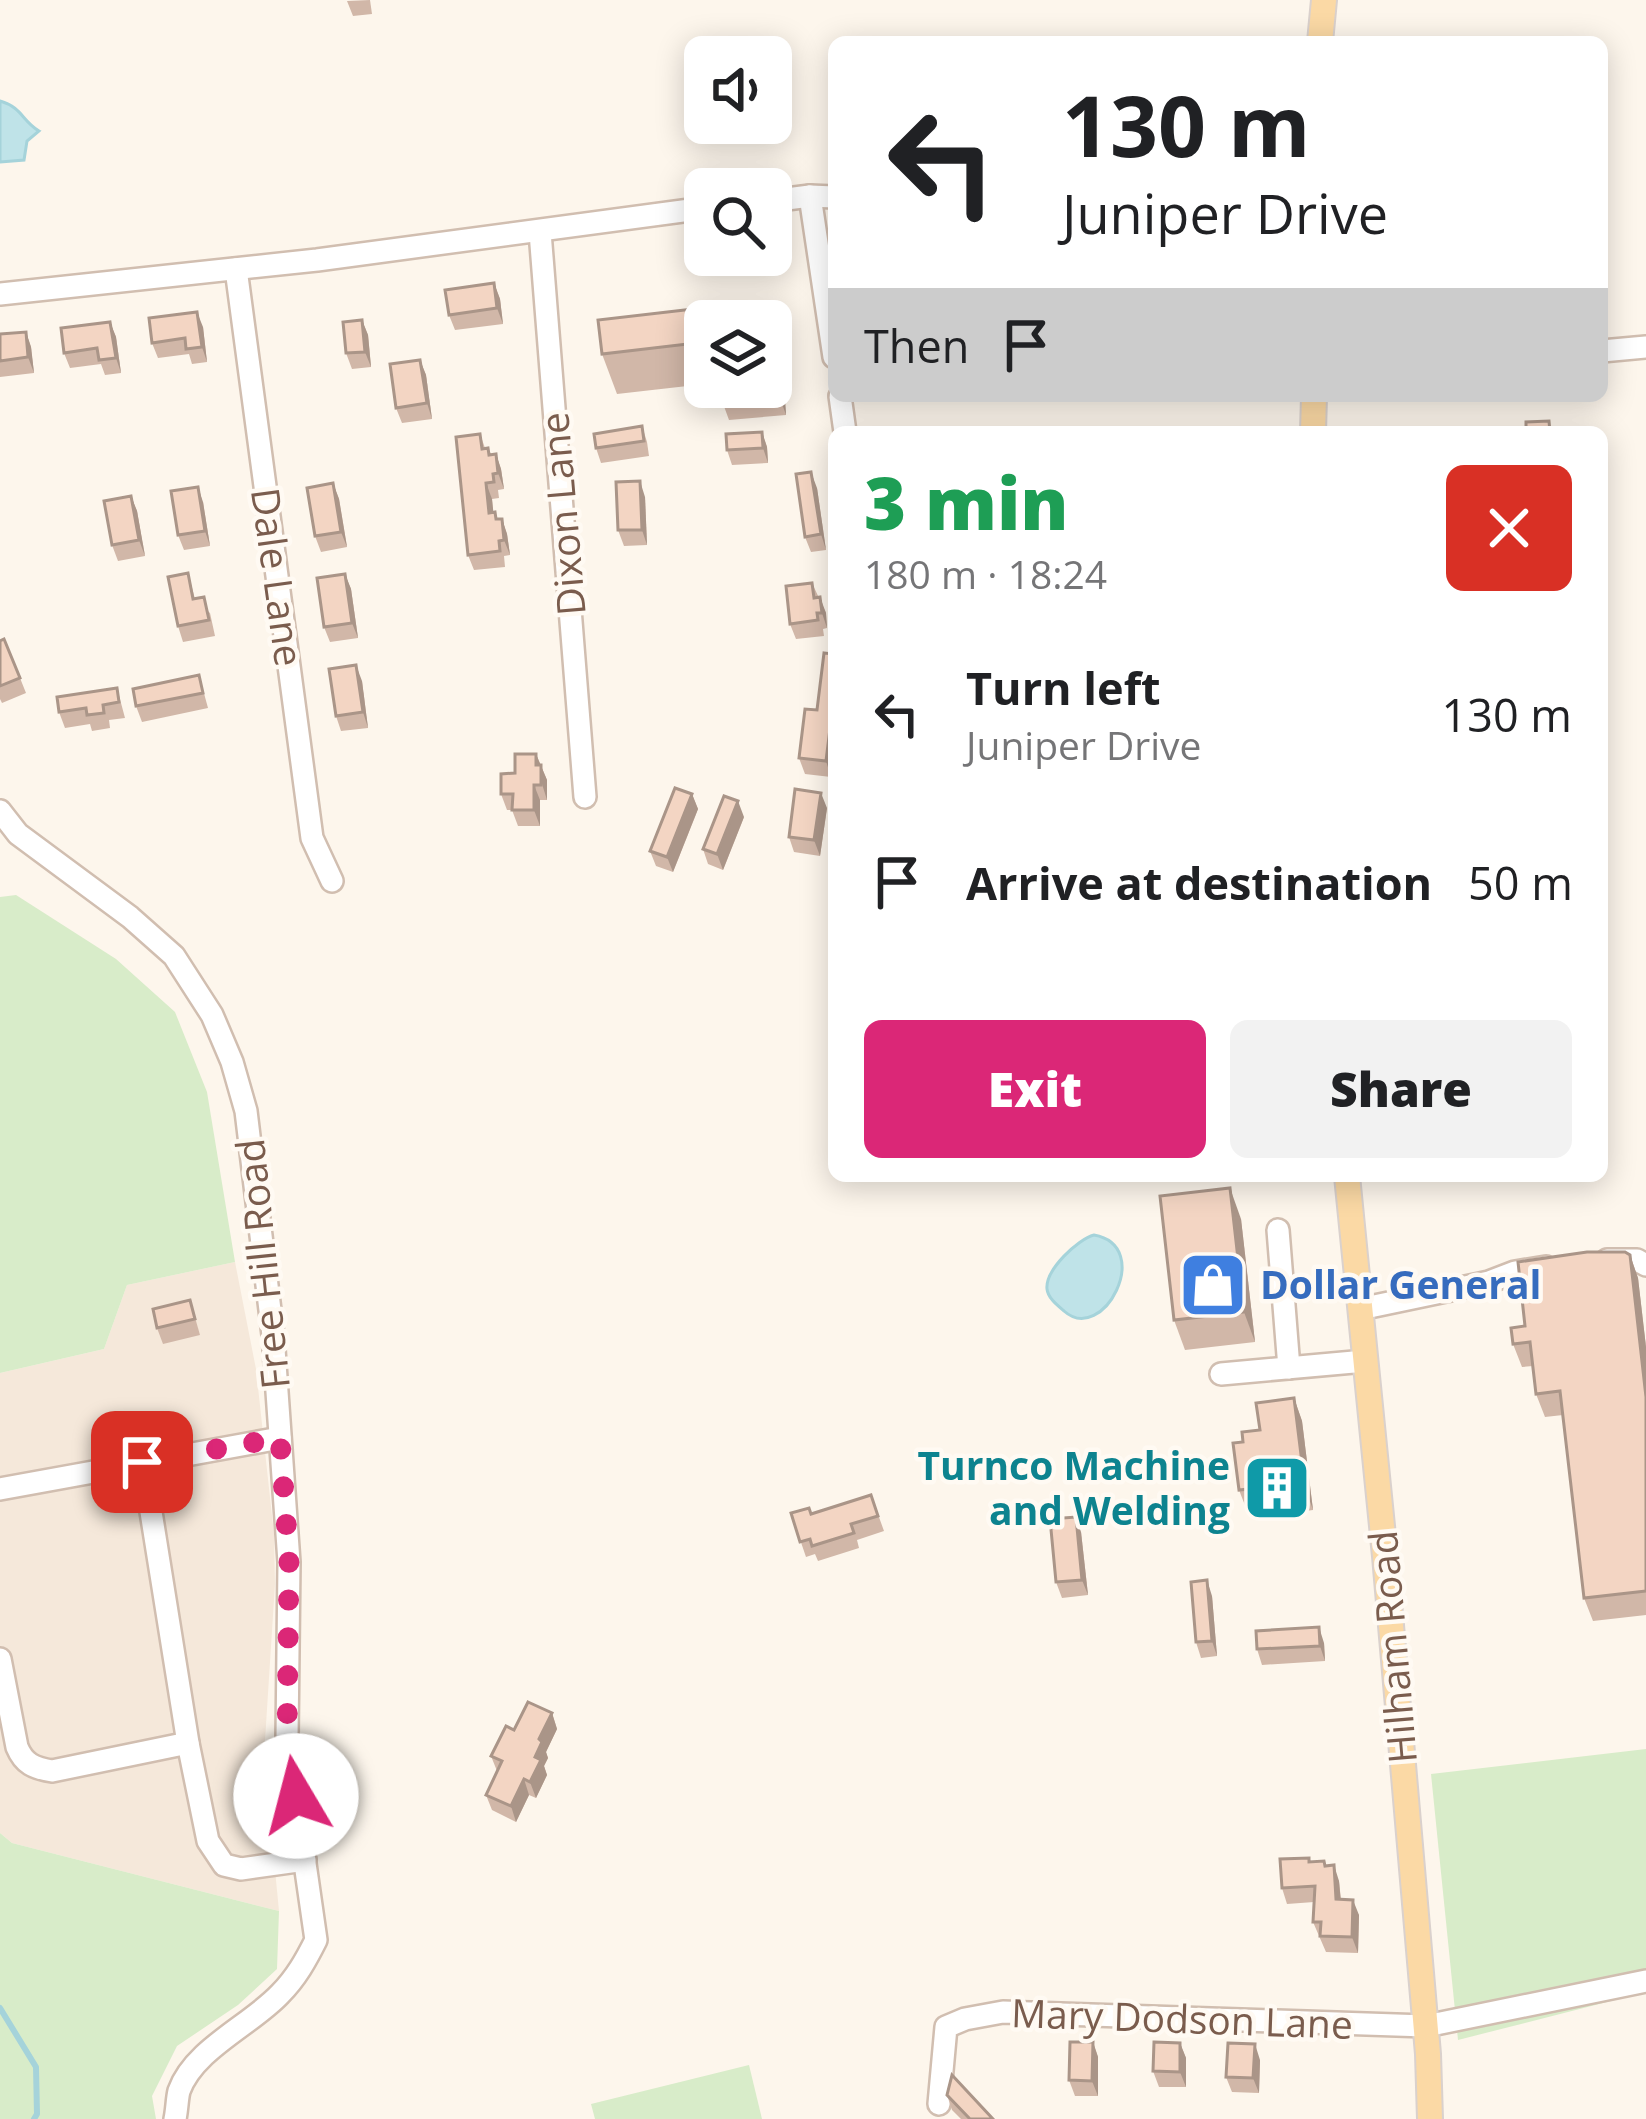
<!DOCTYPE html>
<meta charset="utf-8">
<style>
body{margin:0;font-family:"Open Sans",sans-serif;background:#f2f2f2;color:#202124;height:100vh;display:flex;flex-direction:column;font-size:45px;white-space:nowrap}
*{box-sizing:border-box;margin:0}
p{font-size:39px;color:#757577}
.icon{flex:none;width:66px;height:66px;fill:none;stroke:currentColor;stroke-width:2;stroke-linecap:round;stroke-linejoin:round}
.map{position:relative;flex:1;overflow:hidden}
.drawer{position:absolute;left:828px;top:426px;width:780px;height:756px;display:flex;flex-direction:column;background:#fff;border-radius:18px;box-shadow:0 6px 30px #0003}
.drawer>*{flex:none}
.guide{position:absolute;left:828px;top:36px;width:780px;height:366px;border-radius:18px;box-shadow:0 6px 30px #0003;background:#fff;color:#202124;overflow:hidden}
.tools{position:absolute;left:684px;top:36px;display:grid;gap:24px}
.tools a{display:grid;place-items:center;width:108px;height:108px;border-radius:18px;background:#fff;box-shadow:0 6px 30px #0003;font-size:60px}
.pin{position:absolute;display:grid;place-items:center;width:102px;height:102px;color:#fff;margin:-51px;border-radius:24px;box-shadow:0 6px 18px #0006}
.me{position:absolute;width:132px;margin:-66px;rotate:352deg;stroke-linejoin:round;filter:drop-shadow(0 0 9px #0008)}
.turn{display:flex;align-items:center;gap:42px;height:252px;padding:0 36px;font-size:54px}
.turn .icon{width:156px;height:156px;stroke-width:2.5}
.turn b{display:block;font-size:84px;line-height:102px}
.then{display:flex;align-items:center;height:114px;padding:0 36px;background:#0003;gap:24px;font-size:45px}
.round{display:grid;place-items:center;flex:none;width:126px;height:126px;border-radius:18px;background:#f2f2f2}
.headline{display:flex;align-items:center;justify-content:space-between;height:204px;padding:0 36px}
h1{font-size:72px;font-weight:800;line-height:90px;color:#1e9e55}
.action{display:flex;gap:24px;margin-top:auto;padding:24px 36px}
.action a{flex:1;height:138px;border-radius:18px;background:#db2777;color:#fff;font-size:48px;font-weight:800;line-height:138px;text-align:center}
.action a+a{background:#f2f2f2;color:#202124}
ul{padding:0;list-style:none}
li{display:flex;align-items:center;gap:36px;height:168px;padding:0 36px}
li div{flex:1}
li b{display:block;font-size:45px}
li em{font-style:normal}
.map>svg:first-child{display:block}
.residential{fill:#f5e8da}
.green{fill:#d8ecc9}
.water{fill:#bfe3e8;stroke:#a5d3da;stroke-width:3}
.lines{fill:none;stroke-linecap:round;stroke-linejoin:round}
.stream{stroke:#a5d3da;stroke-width:6}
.minor-casing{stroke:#d1beb0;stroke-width:26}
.major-casing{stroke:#dad1cd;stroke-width:28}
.minor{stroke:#fff;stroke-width:21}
.major{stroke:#fbd9a5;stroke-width:24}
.wall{fill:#d1b7a8}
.shaded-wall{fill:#aa9588}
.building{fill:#f3d5c3;stroke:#aa9588;stroke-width:3}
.route{stroke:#db2777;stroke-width:21;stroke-dasharray:0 37.8}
.labels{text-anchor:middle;stroke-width:9;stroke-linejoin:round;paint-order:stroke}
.street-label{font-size:39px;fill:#7a5c4d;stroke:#fffaf3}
.shop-label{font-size:39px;font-weight:bold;fill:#366cbe;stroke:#fffaf3;text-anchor:start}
.culture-label{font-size:39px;font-weight:bold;fill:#0d838f;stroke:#fffaf3;text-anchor:end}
</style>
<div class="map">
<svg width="1646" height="2119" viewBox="0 0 1646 2119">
<rect width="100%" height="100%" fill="#fdf6ec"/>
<path class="residential" d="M235 1262 256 1369 274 1534 275 1584 264 1756 279 1911 12 1843 0 1833V1373L104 1349 127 1285Z"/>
<g class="green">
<path d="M16 895 116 959 175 1012 207 1092 235 1262 127 1285 104 1349 0 1373V897Z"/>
<path d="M1646 1749V1992L1458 2040 1431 1774Z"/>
<path d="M0 1833 12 1843 279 1911 277 1969 238 2005 177 2046 152 2096 156 2119H0Z"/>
<path d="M749 2065 762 2119H595L591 2104Z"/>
</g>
<g class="water">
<path d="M0 101C23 108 21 120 39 131L27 141 24 160 0 162Z"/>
<path d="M1094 1235C1155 1246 1103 1346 1064 1311 1057 1305 1048 1298 1047 1289 1045 1270 1078 1239 1094 1235Z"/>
</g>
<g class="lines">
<path class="stream" d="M0 2008 36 2067 37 2114 34 2119"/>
<defs>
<g id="minor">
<path d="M810 196 834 357"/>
<path d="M771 201 810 196 834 197"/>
<path d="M540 232 585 797"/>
<path d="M236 269 312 838 332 881"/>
<path d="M0 294 317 260 705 208"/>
<path d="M1602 351 1646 347"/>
<path d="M840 396 845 432"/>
<path d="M0 811 18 834 130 917 174 956 212 1015 232 1062 246 1111 273 1335 289 1562 287 1738 316 1940C306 1960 296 1978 280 1994 251 2025 194 2049 179 2091 177 2099 177 2110 175 2119"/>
<path d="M1278 1230 1289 1368"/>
<path d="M1607 1260H1637L1646 1265"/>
<path d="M1360 1309 1489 1282 1515 1272 1546 1267"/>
<path d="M1221 1374 1365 1361"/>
<path d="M143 1462 188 1743 208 1841 224 1865 241 1869 305 1860"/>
<path d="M0 1489 280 1438"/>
<path d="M0 1659 17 1747C24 1764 34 1768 52 1771L188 1743"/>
<path d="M939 2104 946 2027 965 2019 1003 2012 1426 2026 1646 1981"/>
</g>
<g id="major">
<path d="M1320 42 1324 0"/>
<path d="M1313 432 1314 396"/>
<path d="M1347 1176 1385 1556 1428 2054 1430 2119"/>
</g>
</defs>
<use href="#minor" class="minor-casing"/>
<use href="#major" class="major-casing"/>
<use href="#minor" class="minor"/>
<use href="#major" class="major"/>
</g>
<g class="wall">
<path d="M370 0 372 14 353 16 347 1Z"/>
<path d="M494 283 500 299 503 324 455 330 449 315Z"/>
<path d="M362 320 368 335 371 367 352 369 346 353Z"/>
<path d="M705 321V384L617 394 602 354Z"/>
<path d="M110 322 116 337 121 373 105 375 101 364 70 368 64 353Z"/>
<path d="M203 327 207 362 192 364 189 354 158 358 152 343Z"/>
<path d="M26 332 31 347 34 373 0 377V334Z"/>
<path d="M420 360 426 375 432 419 402 423 396 408Z"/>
<path d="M771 361 785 400 786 415 729 420 717 387H771Z"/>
<path d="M642 426 647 442 649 456 601 463 596 448Z"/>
<path d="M762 432 767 447 768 463 732 465 727 450Z"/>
<path d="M480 434 485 448H488L491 454H496L501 469 504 489 498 490 499 498 492 499 493 512 497 519H502L507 534 510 555 504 556 505 567 474 570 468 555Z"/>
<path d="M333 483 339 499 347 547 321 552 315 536Z"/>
<path d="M817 488 826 550 811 552 805 537Z"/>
<path d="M131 496 137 511 145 556 118 561 112 545Z"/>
<path d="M645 497 647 545 624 546 618 530Z"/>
<path d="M203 502 210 546 184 550 178 535Z"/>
<path d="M188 573 195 599 210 613 215 636 183 642 178 626Z"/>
<path d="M345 574 351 589 358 638 330 642 324 627Z"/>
<path d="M812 583 826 613 827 628 823 629 824 636 796 639 790 624Z"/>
<path d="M0 641 20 678 26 693 2 703 0 699Z"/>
<path d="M199 675 208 708 142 722 136 706Z"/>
<path d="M362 681 368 728 341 731 336 716Z"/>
<path d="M117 688 125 718 109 720 110 728 92 731 90 724 65 728 59 712Z"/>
<path d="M817 710 831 777 805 774 799 758Z"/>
<path d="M536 754 547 780V800H540V826H518L512 810H507L501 794 515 773Z"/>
<path d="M692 794 698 809 673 872 656 866 650 851Z"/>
<path d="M827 808 820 856 794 852 789 837Z"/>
<path d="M744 817 723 870 708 864 703 849Z"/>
<path d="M1241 1219 1255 1342 1185 1350 1174 1320Z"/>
<path d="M1630 1255 1638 1278 1646 1347V1615L1593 1621 1584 1598 1563 1415 1545 1417 1536 1394 1533 1366 1522 1367 1513 1344 1525 1326Z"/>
<path d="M190 1300 200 1335 163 1344 157 1328Z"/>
<path d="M1294 1398 1302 1421 1313 1510 1276 1515 1274 1510 1248 1513 1239 1490 1243 1442 1260 1430Z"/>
<path d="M871 1495 884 1531 857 1540 859 1548 818 1561 815 1554 806 1557 791 1513 811 1514Z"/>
<path d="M1081 1532 1088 1595 1062 1598 1056 1582Z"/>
<path d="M1212 1596 1217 1656 1201 1658 1196 1642Z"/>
<path d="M1324 1643 1325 1661 1262 1665 1257 1649Z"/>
<path d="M552 1713 557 1729 546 1752 548 1758 544 1766 547 1775 536 1798 529 1795 516 1822 492 1810 486 1795 497 1771 491 1756 514 1730Z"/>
<path d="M1309 1858 1310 1862 1324 1861 1326 1866 1339 1881 1341 1900 1359 1915 1358 1953 1326 1952 1313 1922 1314 1902 1287 1904 1282 1888Z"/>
<path d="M1093 2042 1098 2057V2096H1075L1069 2080Z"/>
<path d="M1180 2043 1186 2058V2087H1159L1153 2071Z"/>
<path d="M1260 2060 1259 2093 1232 2092 1226 2077Z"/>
<path d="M947 2095 994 2119H961L952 2110Z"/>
</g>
<g class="shaded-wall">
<path d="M494 283 500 299 503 324 497 308Z"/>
<path d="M197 312 203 327 207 362 202 347Z"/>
<path d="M362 320 368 335 371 367 365 352Z"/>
<path d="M110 322 116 337 121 373 116 358Z"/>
<path d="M26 332 31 347 34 373 28 357Z"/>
<path d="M420 360 426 375 432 419 427 403Z"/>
<path d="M771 361 785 400 786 415 772 375Z"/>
<path d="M762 432 767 447 768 463 763 448Z"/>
<path d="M496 454 501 469 504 489 498 473Z"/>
<path d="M811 472 817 488 826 550 821 534Z"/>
<path d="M640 481 645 497 647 545 642 530Z"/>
<path d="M333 483 339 499 347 547 341 532Z"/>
<path d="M486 483 492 499 495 528 489 513Z"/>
<path d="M198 487 203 502 210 546 205 531Z"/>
<path d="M131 496 137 511 145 556 139 540Z"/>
<path d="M502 519 507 534 510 555 504 540Z"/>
<path d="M345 574 351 589 358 638 352 623Z"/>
<path d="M820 597 826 613 827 628 822 613Z"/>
<path d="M356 665 362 681 368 728 363 712Z"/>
<path d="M834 696V757L831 777 826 761Z"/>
<path d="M536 754 547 780V800L536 765Z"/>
<path d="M534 785 540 800V826L534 810Z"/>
<path d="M821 793 827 808 820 856 814 840Z"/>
<path d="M692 794 698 809 673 872 667 857Z"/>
<path d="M738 801 744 817 723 870 717 854Z"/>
<path d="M1230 1188 1241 1219 1255 1342 1244 1312Z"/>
<path d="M1630 1255 1638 1278 1646 1347V1397Z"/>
<path d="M1294 1398 1302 1421 1313 1510 1305 1487Z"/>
<path d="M1076 1517 1081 1532 1088 1595 1082 1580Z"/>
<path d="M1207 1580 1212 1596 1217 1656 1212 1641Z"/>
<path d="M1319 1627 1324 1643 1325 1661 1320 1646Z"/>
<path d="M552 1713 557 1729 546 1752 548 1758 544 1766 547 1775 536 1798 530 1782 539 1739Z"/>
<path d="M524 1779 529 1795 516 1822 511 1806Z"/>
<path d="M1334 1865 1339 1881 1342 1915 1336 1899Z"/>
<path d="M1353 1900 1359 1915 1358 1953 1352 1937Z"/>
<path d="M1093 2042 1098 2057V2096L1092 2081Z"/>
<path d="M1180 2043 1186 2058V2087L1180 2072Z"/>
<path d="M1255 2044 1260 2060 1259 2093 1253 2078Z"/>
</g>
<g class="building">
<path d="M494 283 497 308 449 315 445 290Z"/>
<path d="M754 302 756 321H705V342L602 354 598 320Z"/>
<path d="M197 312 202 347 186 349 185 338 152 343 149 318Z"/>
<path d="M362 320 365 352 346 353 343 322Z"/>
<path d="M110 322 116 358 99 360 97 348 64 353 61 328Z"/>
<path d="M26 332 28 357 0 361V334Z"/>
<path d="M420 360 427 403 396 408 390 364Z"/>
<path d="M1549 421 1550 432H1526V422Z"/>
<path d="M642 426 644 441 596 448 594 434Z"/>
<path d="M762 432 763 448 727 450 726 434Z"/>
<path d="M480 434 482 449 488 448 489 455 496 454 498 473 493 474 494 482 486 483 489 513 495 512 496 519H502L504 540 499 541 500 551 468 555 456 437Z"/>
<path d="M811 472 821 534 805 537 796 474Z"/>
<path d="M640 481 642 530H618L616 482Z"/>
<path d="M333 483 341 532 315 536 307 488Z"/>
<path d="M198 487 205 531 178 535 171 491Z"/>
<path d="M131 496 139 540 112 545 104 501Z"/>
<path d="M188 573 193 599 204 597 209 620 178 626 168 577Z"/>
<path d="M345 574 352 623 324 627 317 578Z"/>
<path d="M812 583 814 598 820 597 822 613H817L818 620 790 624 786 586Z"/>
<path d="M4 639 20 678 0 686V641Z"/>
<path d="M824 653 834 654V696L826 761 799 758 805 709 817 710Z"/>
<path d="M356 665 363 712 336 716 329 669Z"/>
<path d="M199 675 203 693 136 706 133 689Z"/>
<path d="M117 688 119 702 103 705 104 713 87 715 86 708 59 712 57 697Z"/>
<path d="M515 754H536V765H541V785H534V810H512L513 794H501V774L515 773Z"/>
<path d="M675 788 692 794 667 857 650 851Z"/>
<path d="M795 789 821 793 814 840 789 837Z"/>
<path d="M724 796 738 801 717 854 703 849Z"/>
<path d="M1230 1188 1244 1312 1174 1320 1160 1196Z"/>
<path d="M1587 1252H1625L1630 1255 1646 1397V1591L1584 1598 1560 1391 1536 1394 1530 1342 1513 1344 1511 1328 1525 1326 1518 1262Z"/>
<path d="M190 1300 195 1319 157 1328 153 1309Z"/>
<path d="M1294 1398 1305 1487 1267 1492V1487L1239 1490 1233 1443 1243 1442 1242 1432 1260 1430 1256 1403Z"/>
<path d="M871 1495 878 1516 851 1524 854 1533 812 1546 810 1539 800 1542 791 1513 809 1508 811 1514Z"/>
<path d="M1076 1517 1082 1580 1056 1582 1050 1519Z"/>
<path d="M1207 1580 1212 1641 1196 1642 1191 1582Z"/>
<path d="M1319 1627 1320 1646 1257 1649 1256 1631Z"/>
<path d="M528 1702 552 1713 539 1739 542 1742 535 1757 541 1760 530 1782 524 1779 511 1806 486 1795 502 1761 491 1756 506 1726 514 1730Z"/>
<path d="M1309 1858V1862L1324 1861 1325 1866 1334 1865 1336 1899 1353 1900 1352 1937 1320 1936 1321 1922H1313L1315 1886 1282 1888 1280 1859Z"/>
<path d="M1070 2042H1093L1092 2081 1069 2080Z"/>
<path d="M1154 2042 1180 2043V2072L1153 2071Z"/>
<path d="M1228 2043 1255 2044 1253 2078 1226 2077Z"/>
<path d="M952 2075 993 2119H970L947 2095Z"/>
</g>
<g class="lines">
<path class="route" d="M142 1462 280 1438 289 1562 287 1738 296 1796"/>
</g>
<defs>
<symbol id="shop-square" viewBox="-11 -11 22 22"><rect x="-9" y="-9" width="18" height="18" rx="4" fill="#3f7fe0" stroke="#fffaf3"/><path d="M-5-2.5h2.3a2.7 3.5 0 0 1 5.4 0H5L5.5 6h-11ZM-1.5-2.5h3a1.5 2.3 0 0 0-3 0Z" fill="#fff"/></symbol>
<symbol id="building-square" viewBox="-11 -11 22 22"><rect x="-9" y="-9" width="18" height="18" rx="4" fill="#0f9aa8" stroke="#fffaf3"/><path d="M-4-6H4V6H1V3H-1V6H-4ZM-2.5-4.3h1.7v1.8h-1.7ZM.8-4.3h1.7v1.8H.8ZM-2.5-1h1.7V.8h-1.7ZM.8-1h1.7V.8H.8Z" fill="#fff"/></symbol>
</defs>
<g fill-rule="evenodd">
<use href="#shop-square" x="1175" y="1247" width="76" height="76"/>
<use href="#building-square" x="1239" y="1450" width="76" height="76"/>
</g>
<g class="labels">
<g class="street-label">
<text transform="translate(563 514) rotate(-95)" y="14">Dixon Lane</text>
<text transform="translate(277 577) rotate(82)" y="14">Dale Lane</text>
<text transform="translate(263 1264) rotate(-96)" y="14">Free Hill Road</text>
<text transform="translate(1393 1647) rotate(-95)" y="14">Hilham Road</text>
<text transform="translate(1182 2019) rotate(2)" y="14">Mary Dodson Lane</text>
</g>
<g class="shop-label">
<text x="1260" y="1299">Dollar General</text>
</g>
<g class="culture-label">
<text x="1230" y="1480">Turnco Machine<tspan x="1230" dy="45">and Welding</tspan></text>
</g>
</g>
</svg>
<div class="tools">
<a><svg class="icon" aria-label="sound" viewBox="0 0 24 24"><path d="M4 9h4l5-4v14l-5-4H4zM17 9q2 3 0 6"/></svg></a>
<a><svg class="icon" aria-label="search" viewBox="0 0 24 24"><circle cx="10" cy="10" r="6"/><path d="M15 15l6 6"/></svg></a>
<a><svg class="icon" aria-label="layers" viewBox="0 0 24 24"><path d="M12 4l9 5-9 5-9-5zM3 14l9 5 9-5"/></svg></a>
</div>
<div class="pin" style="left:142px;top:1462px;background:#d93025"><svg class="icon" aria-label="arrive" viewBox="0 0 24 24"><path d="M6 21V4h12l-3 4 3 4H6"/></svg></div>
<svg class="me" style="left:296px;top:1796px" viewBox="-20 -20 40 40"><circle r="19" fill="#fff"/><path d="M0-13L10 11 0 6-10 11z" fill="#db2777"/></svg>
<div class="guide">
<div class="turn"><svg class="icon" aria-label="left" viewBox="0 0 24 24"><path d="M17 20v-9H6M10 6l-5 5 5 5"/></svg><div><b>130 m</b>Juniper Drive</div></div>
<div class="then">Then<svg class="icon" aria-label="arrive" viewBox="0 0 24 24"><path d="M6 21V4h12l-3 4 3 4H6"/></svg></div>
</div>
<section class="drawer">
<div class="headline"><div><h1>3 min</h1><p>180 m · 18:24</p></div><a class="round" style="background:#d93025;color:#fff"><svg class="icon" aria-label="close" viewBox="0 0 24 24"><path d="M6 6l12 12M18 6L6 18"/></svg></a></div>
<ul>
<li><svg class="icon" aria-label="left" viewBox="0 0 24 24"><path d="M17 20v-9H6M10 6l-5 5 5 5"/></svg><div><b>Turn left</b><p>Juniper Drive</p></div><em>130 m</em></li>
<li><svg class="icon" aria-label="arrive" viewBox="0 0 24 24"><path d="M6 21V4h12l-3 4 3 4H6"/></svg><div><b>Arrive at destination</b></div><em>50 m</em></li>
</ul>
<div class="action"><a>Exit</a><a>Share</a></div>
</section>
</div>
